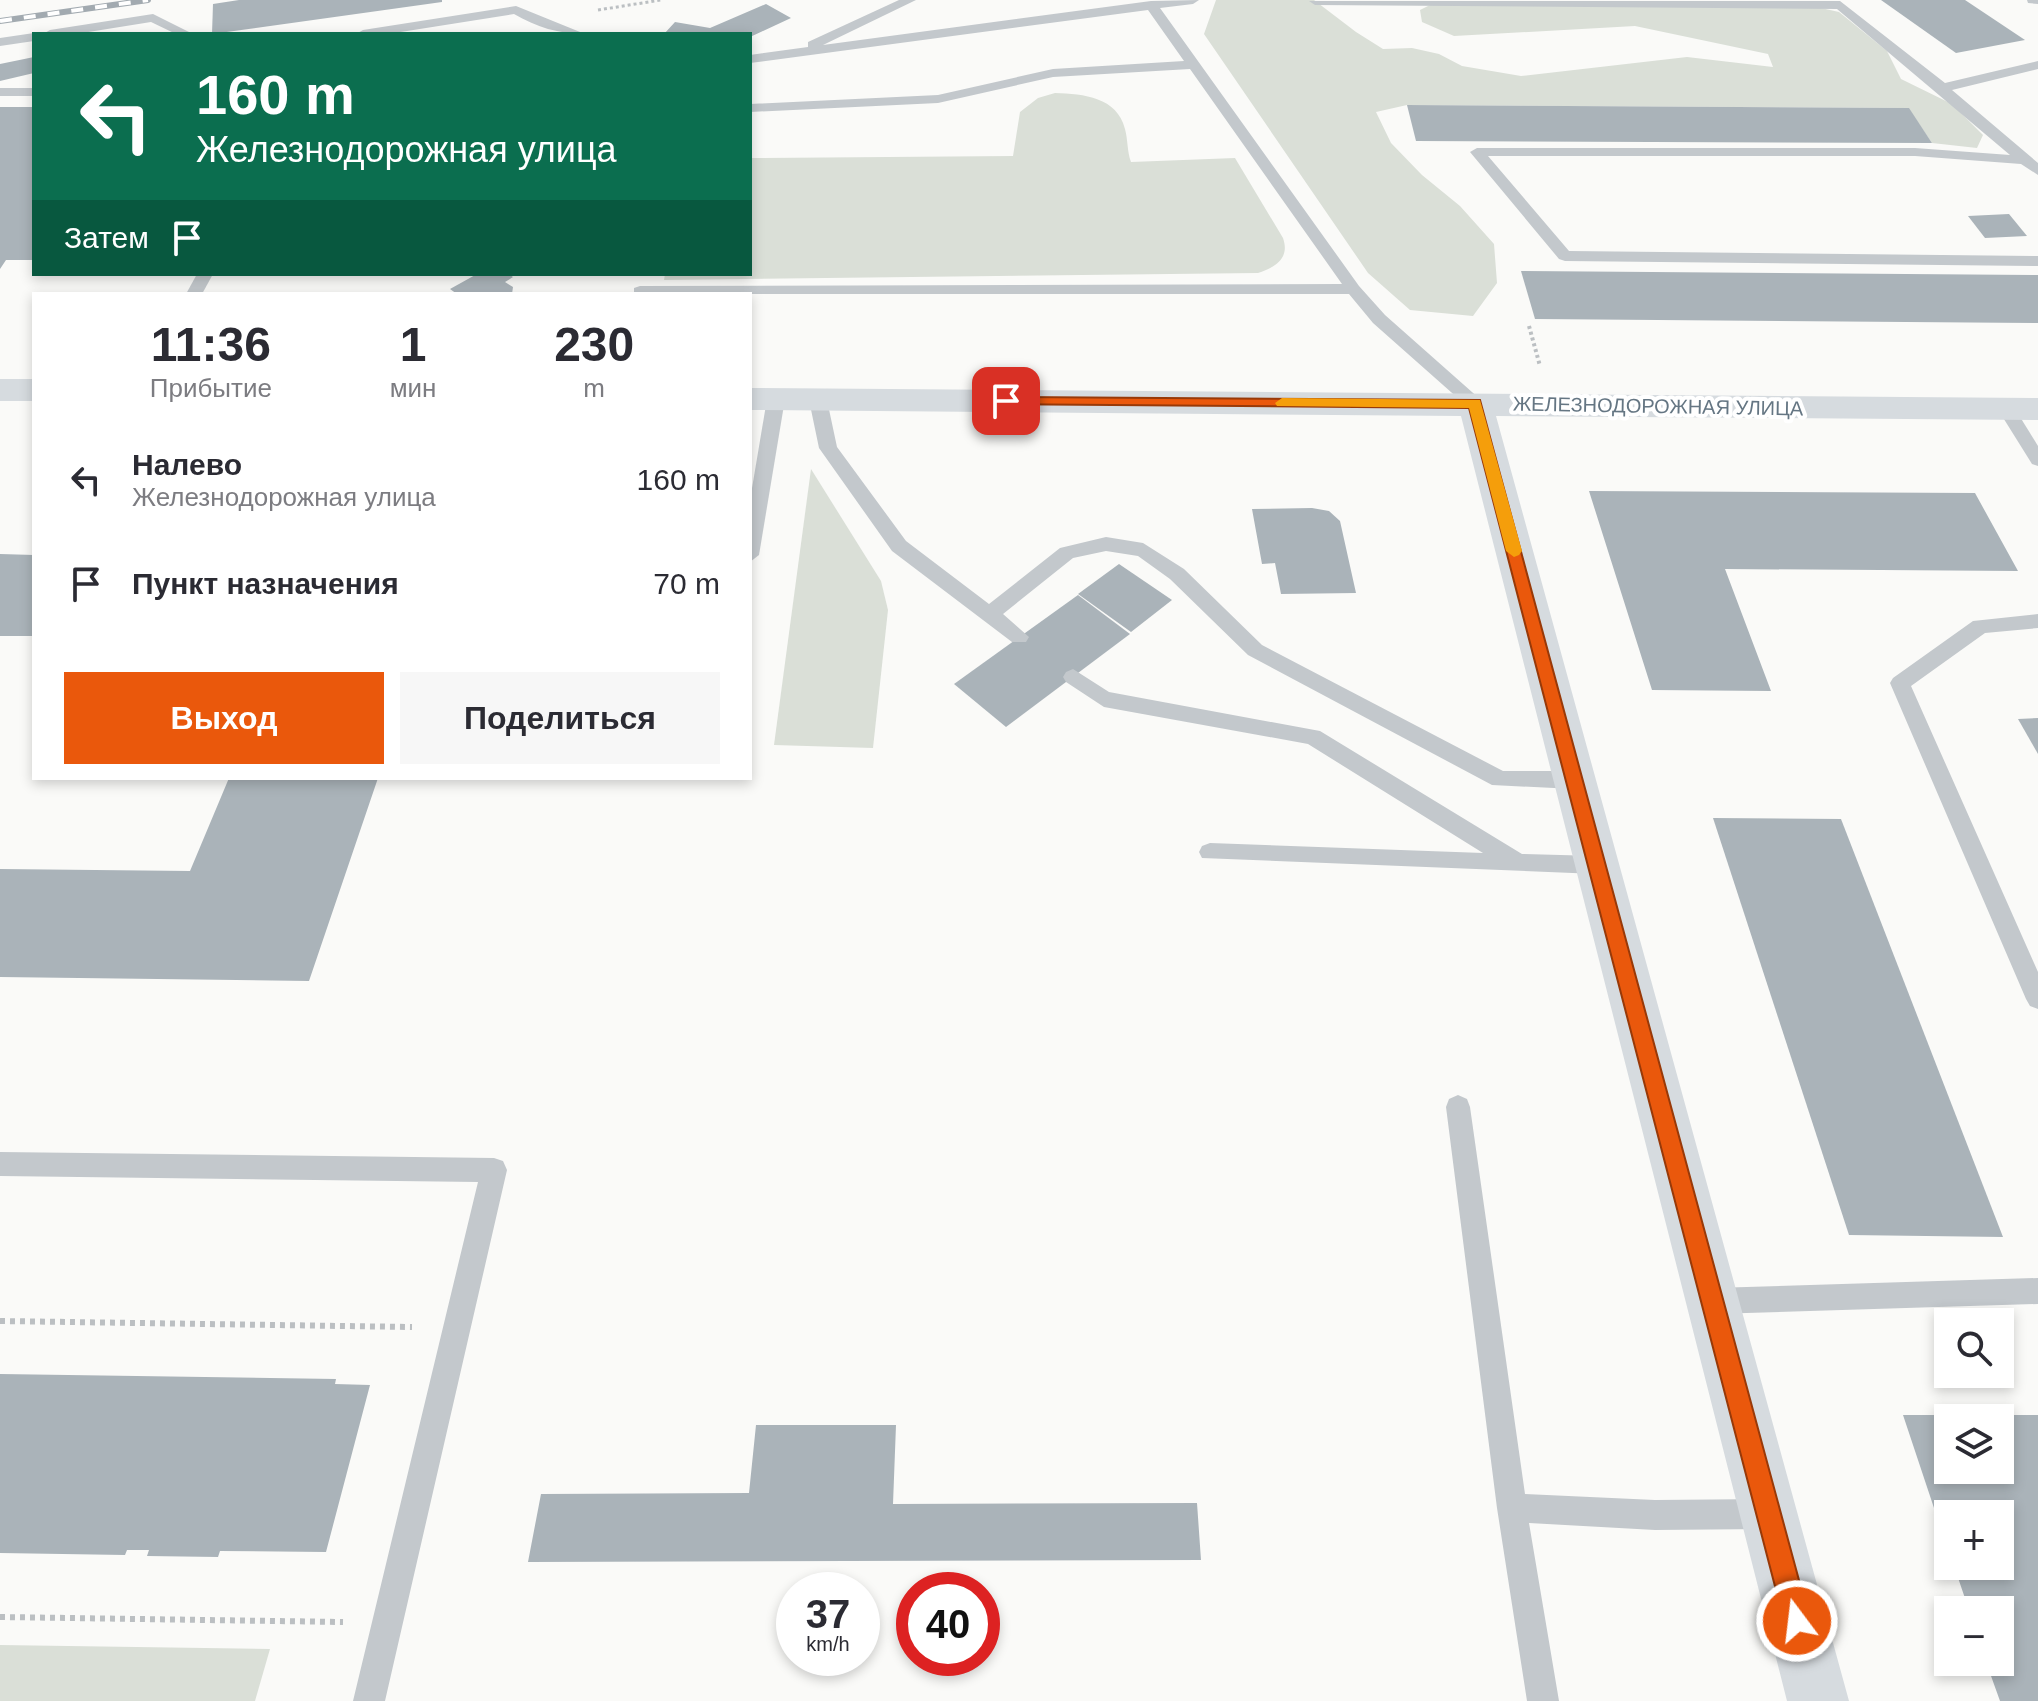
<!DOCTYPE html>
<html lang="ru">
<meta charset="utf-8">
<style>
body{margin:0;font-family:Arial,sans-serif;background:#f7f7f7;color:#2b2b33;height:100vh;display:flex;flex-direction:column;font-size:30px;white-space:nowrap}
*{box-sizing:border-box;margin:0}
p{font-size:26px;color:#7c7c81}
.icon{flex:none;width:44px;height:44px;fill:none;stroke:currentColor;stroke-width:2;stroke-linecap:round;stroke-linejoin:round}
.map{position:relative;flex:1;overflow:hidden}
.details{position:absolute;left:32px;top:292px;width:720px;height:488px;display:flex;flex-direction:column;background:#fff;border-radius:0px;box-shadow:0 4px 12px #0003}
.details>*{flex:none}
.guide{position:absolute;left:32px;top:32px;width:720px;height:244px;border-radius:0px;box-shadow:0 4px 12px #0003;background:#0b6e4f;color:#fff;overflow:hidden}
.fabs{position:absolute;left:1934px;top:1308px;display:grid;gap:16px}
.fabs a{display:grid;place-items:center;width:80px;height:80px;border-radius:0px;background:#fff;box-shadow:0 4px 12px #0003;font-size:40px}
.speed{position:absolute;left:776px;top:1572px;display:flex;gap:16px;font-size:40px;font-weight:700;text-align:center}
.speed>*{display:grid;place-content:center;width:104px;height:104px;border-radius:50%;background:#fff;box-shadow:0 4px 12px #0003;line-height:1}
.speed small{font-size:20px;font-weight:400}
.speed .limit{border:12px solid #d22;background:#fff;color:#111}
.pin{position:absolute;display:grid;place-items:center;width:68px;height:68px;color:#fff;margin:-34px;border-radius:16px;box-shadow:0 4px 12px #0006}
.me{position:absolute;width:88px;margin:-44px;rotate:345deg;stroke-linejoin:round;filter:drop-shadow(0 0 6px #0008)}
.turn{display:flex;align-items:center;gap:28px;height:168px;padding:0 32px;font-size:36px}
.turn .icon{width:104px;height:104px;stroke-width:2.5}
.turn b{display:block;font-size:56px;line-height:68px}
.then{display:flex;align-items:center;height:76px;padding:0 32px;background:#0003;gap:16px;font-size:30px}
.eta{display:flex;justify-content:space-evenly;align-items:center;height:136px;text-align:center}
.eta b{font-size:48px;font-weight:700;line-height:56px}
.cta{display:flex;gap:16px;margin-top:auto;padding:16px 32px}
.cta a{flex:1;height:92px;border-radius:0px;background:#ea580c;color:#fff;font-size:32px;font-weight:700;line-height:92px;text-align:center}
.cta a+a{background:#f7f7f7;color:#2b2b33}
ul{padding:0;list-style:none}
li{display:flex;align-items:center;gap:24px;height:104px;padding:0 32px}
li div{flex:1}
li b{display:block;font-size:30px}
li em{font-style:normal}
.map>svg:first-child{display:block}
.green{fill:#dadfd7}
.building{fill:#aab3b9;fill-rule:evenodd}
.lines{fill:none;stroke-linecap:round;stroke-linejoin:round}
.path-far2{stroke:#bbbfc2;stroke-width:3;stroke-dasharray:3 3;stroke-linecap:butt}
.path-far1{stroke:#bbbfc2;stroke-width:4;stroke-dasharray:3 3;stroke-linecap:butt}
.path{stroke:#bbbfc2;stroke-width:6;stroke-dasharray:5 5;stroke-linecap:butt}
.lane{fill:#c3c8cc;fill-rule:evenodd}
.secondary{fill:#d6dbdf;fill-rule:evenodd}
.rail-casing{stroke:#a2aab0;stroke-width:6}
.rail{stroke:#fff;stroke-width:4;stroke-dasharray:12;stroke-linecap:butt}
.route{fill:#ea580c;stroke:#983908;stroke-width:2}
.slow{fill:#f59e0b}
.labels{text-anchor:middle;stroke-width:8;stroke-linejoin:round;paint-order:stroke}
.far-street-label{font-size:20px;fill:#657683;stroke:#fff}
</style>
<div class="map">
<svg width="2038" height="1701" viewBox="0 0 2038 1701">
<rect width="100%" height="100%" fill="#fafaf8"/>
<g class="green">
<path d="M1216 0H1314L1356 32 1383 49 1412 48 1439 54 1462 66 1521 76 1687 57 1773 67 1768 54 1635 26 1454 36 1422 22 1420 10 1438 1 1812 6 1839 12 1887 51 1901 79 1952 104 1983 135 1977 148 1932 143 1908 108 1407 105 1376 112 1391 143 1422 175 1460 206 1494 244 1497 283 1473 316 1410 310 1368 273 1204 34Z"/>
<path d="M1055 93C1084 94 1117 97 1125 129 1128 140 1127 151 1131 162L1235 158 1283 238C1290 258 1276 267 1258 273L664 280 665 274H750V158L1013 156 1020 112 1038 98Z"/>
<path d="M811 469 881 581 888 610 873 748 774 745Z"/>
<path d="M0 1645 270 1649 255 1701H0Z"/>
</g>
<g class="building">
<path d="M239 0H442V2L212 34 213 4Z"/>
<path d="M1881 0H1965L2025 40 1956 53Z"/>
<path d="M766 4 791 18 750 37V34H664L675 22 710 28Z"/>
<path d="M34 57V73L0 81V64Z"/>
<path d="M1407 105 1909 108 1932 143 1416 141Z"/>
<path d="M0 107H34V260H6L0 269Z"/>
<path d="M2009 214 2027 236 1985 238 1968 216Z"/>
<path d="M1521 271 2038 275V323L1535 319Z"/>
<path d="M477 274H509L513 277 505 282 513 287 512 294H457L450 289Z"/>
<path d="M1589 491 1975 493 2018 571 1725 569 1771 691 1652 690Z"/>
<path d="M1312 508 1329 511 1340 521 1356 593 1281 594 1275 563 1262 564 1252 509Z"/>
<path d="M0 554 34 555V636H0Z"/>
<path d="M1119 564 1172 600 1131 632 1078 594Z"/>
<path d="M1078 595 1130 634 1006 727 954 684Z"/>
<path d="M2038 718V754L2018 719Z"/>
<path d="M229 778H378L309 981 0 977V869L190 871Z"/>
<path d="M1713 818 1841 819 2003 1237 1849 1235Z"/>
<path d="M0 1374 336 1379 335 1384 370 1385 326 1552 220 1551 218 1557 147 1556 149 1550H127L125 1555 0 1553Z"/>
<path d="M1903 1415H2038V1701H2000L1986 1662H2000V1610H1969L1954 1566H2000V1514H1948L1947 1547ZM1948 1418H2000V1470H1948Z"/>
<path d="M756 1425H896L893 1504 1197 1503 1201 1560 528 1562 541 1494 749 1493Z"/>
</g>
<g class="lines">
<path class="path-far2" d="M598 10 661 0"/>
<path class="path-far1" d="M1529 326 1540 366"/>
<g class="path">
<path d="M0 1321 412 1327"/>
<path d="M0 1617 343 1622"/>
</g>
<g class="lane">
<path d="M899 0H916L823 45 1151 1 1199 0 1193 4 1160 8 1359 286 1385 315 1481 400 1484 404 1481 408H1469L1373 323 1349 294H634V288L640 286 1342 284 1190 69 1053 77 938 103 750 112V104L938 95 1053 69 1184 61 1148 10 750 63V55L808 47V42Z"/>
<path d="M2027 0H2038V4L2028 3Z"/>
<path d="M1309 1H1840L1945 83 2038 61V69L1952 90 2038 163V175L2021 164 1915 156H1488L1569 251 2038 256V266L1565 261 1559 259 1470 152 1477 148H1915L2010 155 1837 9 1315 5Z"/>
<path d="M516 6 585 34C559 34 536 27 514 14L388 34H356L363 30Z"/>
<path d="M153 14 193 34H176L151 22 76 34H43L50 30Z"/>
<path d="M34 33 38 34H34V41L0 46V38Z"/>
<rect x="0" y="88" width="34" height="8"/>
<path d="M197 274H213L202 294H186Z"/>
<path d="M776 393 785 399 759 555 750 562V500L767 399Z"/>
<path d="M818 394 827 400 837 447 906 541 989 604 1060 548 1106 537 1143 543 1184 569 1262 645 1503 771H1574L1582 774 1585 780 1582 786 1574 789 1492 785 1248 655 1170 579 1138 556 1106 551 1073 558 1003 614 1029 637 1026 642H1012L892 551 819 448 809 400Z"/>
<path d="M2006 402 2012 404 2038 446V466L2032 464 1997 408Z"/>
<path d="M2038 614V628L1985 633 1911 686 2038 972V1009L2030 1006 2026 999 1890 683 1893 678 1973 621Z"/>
<path d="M1073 669 1109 692 1320 731 1522 854 1597 856 1605 858 1608 865 1605 872 1597 874 1202 858 1199 852 1202 846 1210 843 1483 853 1308 744 1104 707 1066 682 1063 677 1066 672Z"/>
<path d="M1458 1095 1467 1099 1470 1107 1525 1494 1655 1500 1767 1499 1777 1504 1782 1514 1777 1524 1767 1529 1655 1530 1529 1523 1559 1701H1527L1497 1508 1446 1107 1449 1099Z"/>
<path d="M0 1152 494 1158 503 1161 507 1170 385 1701H353L478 1182 0 1176Z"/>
<path d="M2038 1278V1304L1713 1314 1704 1310 1700 1301 1704 1292 1713 1288Z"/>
</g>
<g class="secondary">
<rect x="0" y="379" width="34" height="22"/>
<path d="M750 388 2038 398V420L1496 416 1849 1701H1787L1461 416 750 410Z"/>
</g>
<defs>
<path id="rail" d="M0 21 148 0"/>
</defs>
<use href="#rail" class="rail-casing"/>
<use href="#rail" class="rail"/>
</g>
<path class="route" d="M1006 397 1480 400 1810 1621 1806 1630 1797 1633 1788 1630 1784 1621 1469 408 1001 404V398Z"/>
<path class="slow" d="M1282 398 1480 400 1522 551 1519 555 1514 557 1506 551 1469 408 1277 406 1275 403Z"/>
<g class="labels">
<g class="far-street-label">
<text transform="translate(1658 406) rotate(1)" y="7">ЖЕЛЕЗНОДОРОЖНАЯ УЛИЦА</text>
</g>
</g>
</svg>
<div class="fabs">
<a><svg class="icon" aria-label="search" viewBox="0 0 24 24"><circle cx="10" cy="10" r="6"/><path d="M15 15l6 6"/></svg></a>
<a><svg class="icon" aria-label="layers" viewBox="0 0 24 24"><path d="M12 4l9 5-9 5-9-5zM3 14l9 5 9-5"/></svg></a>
<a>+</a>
<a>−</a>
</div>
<div class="speed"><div>37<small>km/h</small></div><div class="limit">40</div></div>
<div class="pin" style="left:1006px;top:401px;background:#d93025"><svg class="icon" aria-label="arrive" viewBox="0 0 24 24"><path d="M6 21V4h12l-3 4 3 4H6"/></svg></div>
<svg class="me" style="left:1797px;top:1621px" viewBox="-20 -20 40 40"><circle r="17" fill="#ea580c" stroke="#fff" stroke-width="3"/><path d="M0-11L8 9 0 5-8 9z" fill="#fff"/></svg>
<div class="guide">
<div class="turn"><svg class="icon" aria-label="left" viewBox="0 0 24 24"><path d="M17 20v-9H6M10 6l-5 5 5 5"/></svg><div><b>160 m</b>Железнодорожная улица</div></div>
<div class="then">Затем<svg class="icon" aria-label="arrive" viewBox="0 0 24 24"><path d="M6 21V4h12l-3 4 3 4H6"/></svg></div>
</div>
<section class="details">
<div class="eta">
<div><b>11:36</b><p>Прибытие</p></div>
<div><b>1</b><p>мин</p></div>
<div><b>230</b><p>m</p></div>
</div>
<ul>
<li><svg class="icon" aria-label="left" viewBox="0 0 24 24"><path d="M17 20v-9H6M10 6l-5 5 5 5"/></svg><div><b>Налево</b><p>Железнодорожная улица</p></div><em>160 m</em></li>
<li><svg class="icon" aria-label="arrive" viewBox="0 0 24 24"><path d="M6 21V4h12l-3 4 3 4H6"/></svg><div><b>Пункт назначения</b></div><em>70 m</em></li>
</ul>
<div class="cta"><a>Выход</a><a>Поделиться</a></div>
</section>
</div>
